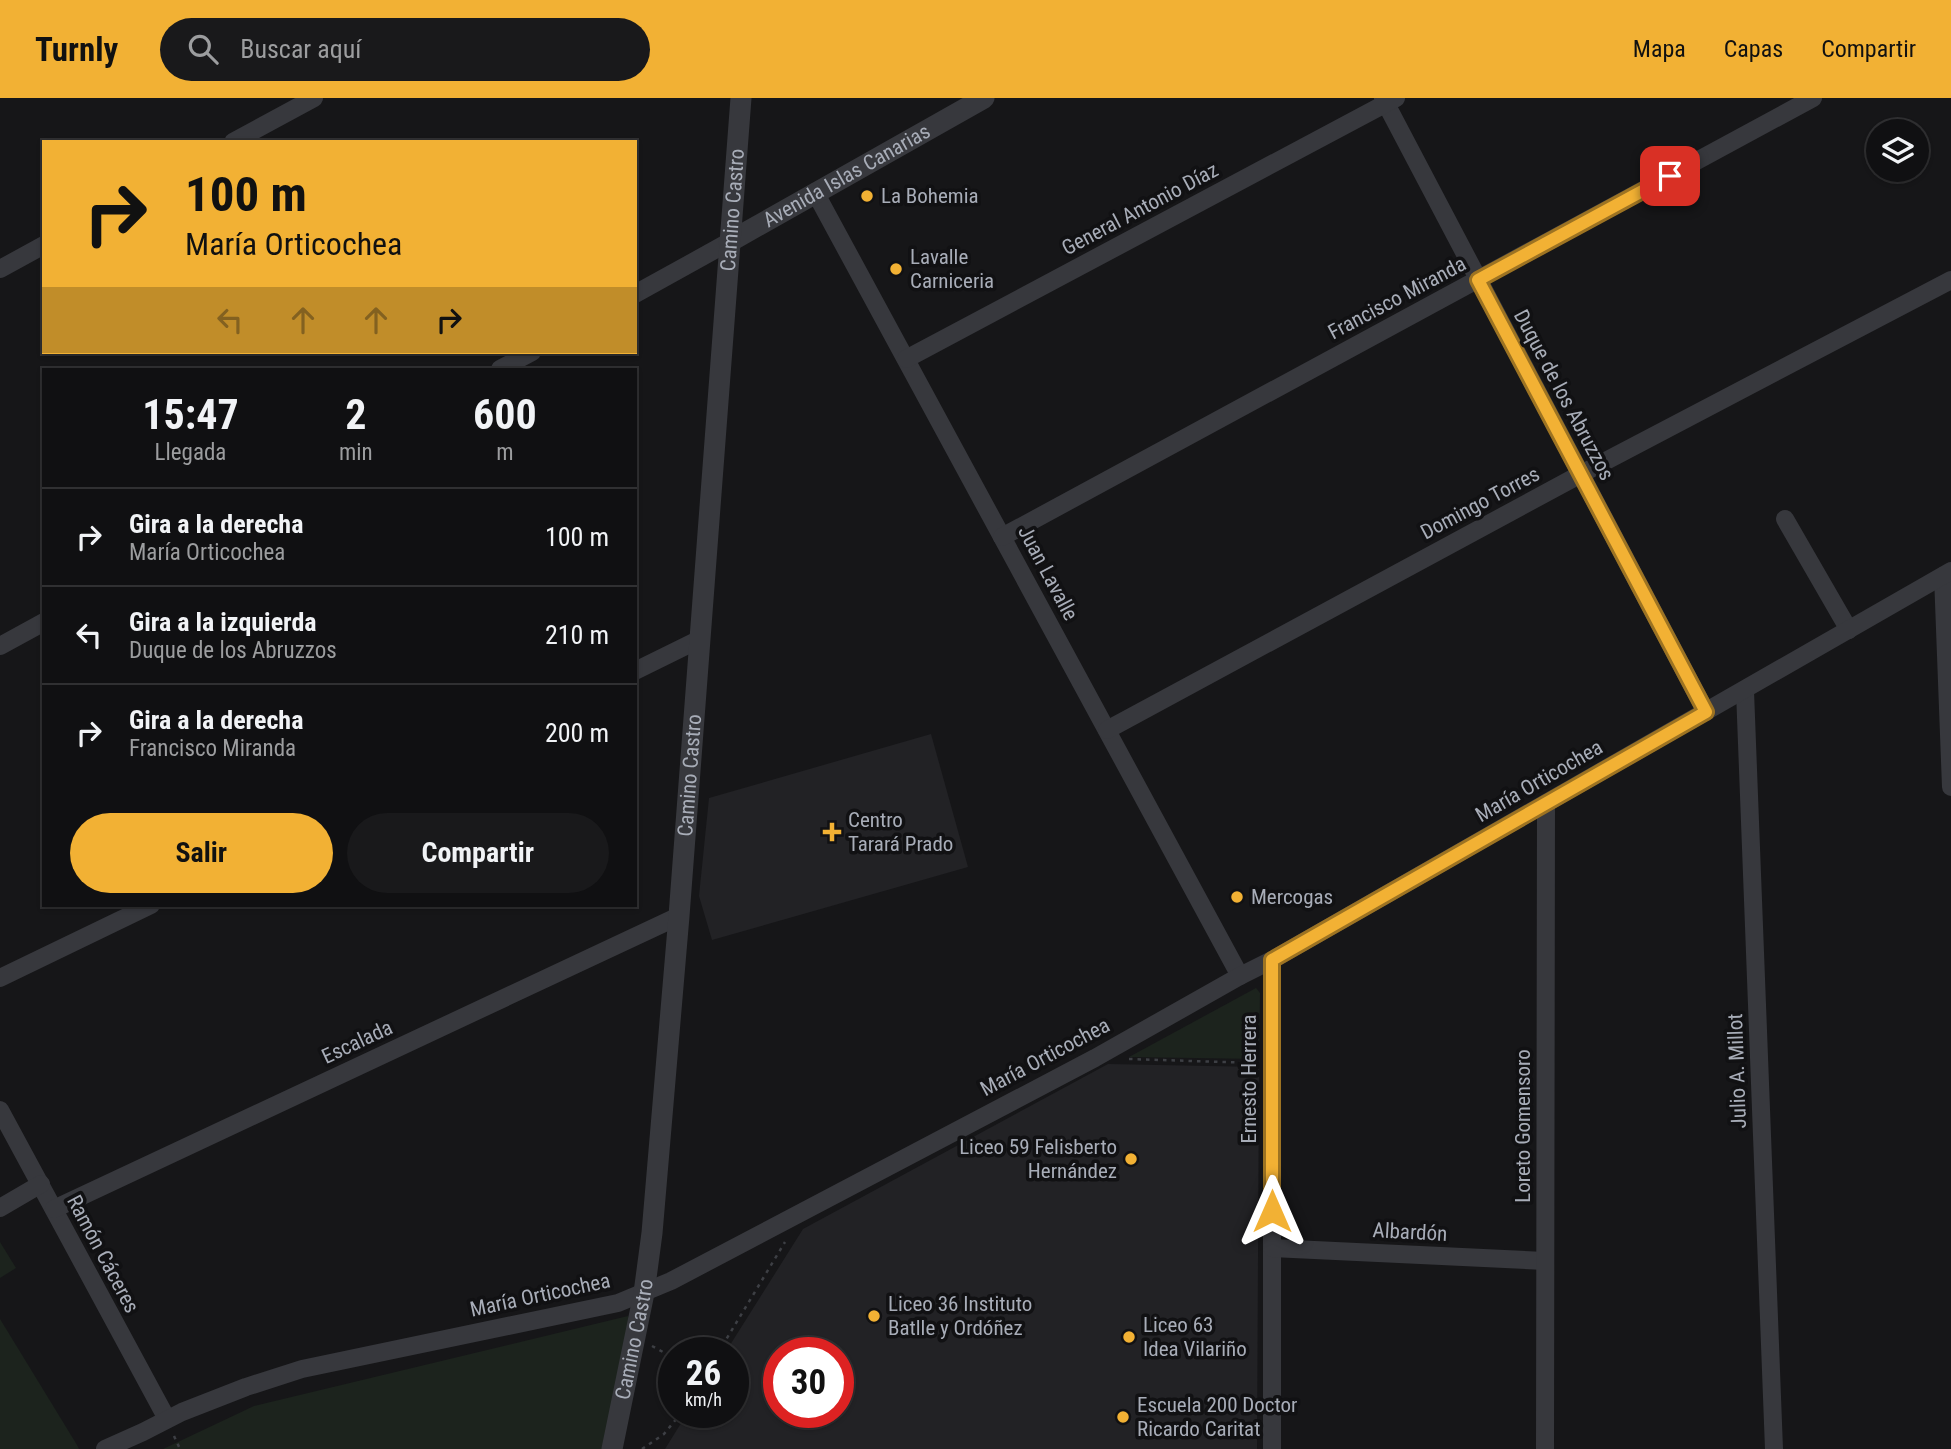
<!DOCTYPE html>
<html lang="es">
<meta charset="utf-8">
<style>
body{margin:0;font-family:"Roboto Condensed",sans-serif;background:#19191b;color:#f1f3f6;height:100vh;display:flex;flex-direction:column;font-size:26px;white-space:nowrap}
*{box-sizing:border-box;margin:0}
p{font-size:23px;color:#9c9d9f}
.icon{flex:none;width:38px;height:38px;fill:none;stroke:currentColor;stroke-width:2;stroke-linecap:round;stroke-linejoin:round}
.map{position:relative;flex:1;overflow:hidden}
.side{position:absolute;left:42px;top:270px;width:595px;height:539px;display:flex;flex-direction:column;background:#101012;border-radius:0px;box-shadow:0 2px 5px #0004,0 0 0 2px #303032}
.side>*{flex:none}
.hud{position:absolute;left:42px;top:42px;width:595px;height:214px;border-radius:0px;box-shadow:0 2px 5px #0004,0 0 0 2px #303032;background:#f2b134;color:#111;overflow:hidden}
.fabs{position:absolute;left:1866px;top:21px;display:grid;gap:14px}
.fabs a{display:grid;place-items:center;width:63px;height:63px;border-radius:50%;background:#101012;box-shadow:0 2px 5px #0004,0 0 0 2px #303032;font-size:35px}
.speed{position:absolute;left:658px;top:1239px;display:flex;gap:14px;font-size:35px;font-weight:700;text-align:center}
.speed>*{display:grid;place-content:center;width:91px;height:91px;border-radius:50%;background:#101012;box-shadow:0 2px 5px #0004,0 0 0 2px #303032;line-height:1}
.speed small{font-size:18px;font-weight:400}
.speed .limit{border:10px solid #d22;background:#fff;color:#111}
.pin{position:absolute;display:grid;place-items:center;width:60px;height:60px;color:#fff;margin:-30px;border-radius:14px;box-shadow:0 4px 10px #0006}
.me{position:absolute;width:77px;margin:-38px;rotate:0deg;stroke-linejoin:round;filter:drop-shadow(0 0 5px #0008)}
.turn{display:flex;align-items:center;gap:24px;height:147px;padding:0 28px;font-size:32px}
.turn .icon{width:91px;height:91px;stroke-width:2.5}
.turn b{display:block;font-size:49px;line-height:60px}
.lanes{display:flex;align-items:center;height:66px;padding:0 28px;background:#0003;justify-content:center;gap:35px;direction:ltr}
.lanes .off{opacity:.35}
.eta{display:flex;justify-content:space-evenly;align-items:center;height:119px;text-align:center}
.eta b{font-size:42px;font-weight:700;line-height:49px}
.primary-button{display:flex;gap:14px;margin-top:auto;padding:14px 28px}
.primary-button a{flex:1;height:80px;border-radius:42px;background:#f2b134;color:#111;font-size:28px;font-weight:700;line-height:80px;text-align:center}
.primary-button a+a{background:#19191b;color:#f1f3f6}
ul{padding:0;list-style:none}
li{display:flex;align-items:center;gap:21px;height:98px;padding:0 28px;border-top:2px solid #303032}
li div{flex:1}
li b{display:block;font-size:26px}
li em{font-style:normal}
header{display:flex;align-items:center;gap:42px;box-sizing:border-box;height:98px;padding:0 35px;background:#f2b134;color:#111}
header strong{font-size:33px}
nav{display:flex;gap:38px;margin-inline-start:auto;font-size:24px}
.search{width:490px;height:63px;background:#19191b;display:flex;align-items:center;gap:18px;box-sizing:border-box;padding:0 24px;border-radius:38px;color:#9c9d9f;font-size:26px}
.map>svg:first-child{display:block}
.built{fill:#222225;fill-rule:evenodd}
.green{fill:#1c231d}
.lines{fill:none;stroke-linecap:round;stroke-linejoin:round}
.path{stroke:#3d3f44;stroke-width:2.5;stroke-dasharray:3.5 5;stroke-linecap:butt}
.minor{stroke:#37383d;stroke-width:18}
.tertiary{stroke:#37383d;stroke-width:21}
.route-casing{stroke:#9d7322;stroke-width:18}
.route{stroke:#f2b134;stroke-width:12}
.poi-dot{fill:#f2b134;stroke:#111113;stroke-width:2.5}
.labels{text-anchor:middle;stroke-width:7;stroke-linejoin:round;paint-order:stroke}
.street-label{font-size:21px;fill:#a8adb8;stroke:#111113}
.poi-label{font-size:21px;fill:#a8adb8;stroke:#111113;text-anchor:start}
</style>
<header>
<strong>Turnly</strong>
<div class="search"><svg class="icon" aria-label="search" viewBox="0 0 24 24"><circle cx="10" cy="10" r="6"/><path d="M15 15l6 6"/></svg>Buscar aquí</div>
<nav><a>Mapa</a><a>Capas</a><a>Compartir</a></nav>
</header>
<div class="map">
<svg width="1951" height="1351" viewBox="0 0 1951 1351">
<rect width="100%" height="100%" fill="#161618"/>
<g class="built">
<path d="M931 636 968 769 712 842 699 798 709 700Z"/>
<path d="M1108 966 1259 969 1257 1351H665L688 1314H733V1255H725L803 1131ZM779 1255H838V1314H779Z"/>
</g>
<g class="green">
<path d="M1256 890 1260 895 1259 961 1129 959Z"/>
<path d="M0 1144 16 1170 0 1180Z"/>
<path d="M628 1218 633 1227 606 1351H163L254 1308Z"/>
<path d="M0 1221 77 1347 79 1351H0Z"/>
</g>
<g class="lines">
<g class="path">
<path d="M1129 961 1255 965"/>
<path d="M652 1248 674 1260"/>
<path d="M718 1255 785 1144"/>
<path d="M174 1338 180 1351"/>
<path d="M642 1351 664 1336 682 1314"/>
</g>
<g class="minor">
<path d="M1383 0 1706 614"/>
<path d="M233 44 314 0"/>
<path d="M815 94 1240 878"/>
<path d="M0 171 44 147"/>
<path d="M635 196 729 144"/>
<path d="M906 261 1396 0"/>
<path d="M500 271 532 254"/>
<path d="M1785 421 1849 532"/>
<path d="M1002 439 1813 0"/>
<path d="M1943 478 1951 689"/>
<path d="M0 548 44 524"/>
<path d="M635 573 698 542"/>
<path d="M1745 593 1774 1351"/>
<path d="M1107 632 1581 376 1951 182"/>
<path d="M1272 862V1351"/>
<path d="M0 880 151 807"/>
<path d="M0 1012 167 1321"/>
<path d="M0 1110 41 1086"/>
<path d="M54 1111 679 818"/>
<path d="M1272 1150 1545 1163"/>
<path d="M105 1351 143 1334 182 1314 246 1289 302 1271 618 1205 671 1183 1095 960 1240 878 1272 862 1951 473"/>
<path d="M1545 1351 1546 705"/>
</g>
<g class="tertiary">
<path id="s1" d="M729 144 984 0"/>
<path id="s2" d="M612 1351 644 1195 652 1135 679 818 741 0"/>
</g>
</g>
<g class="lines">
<defs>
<path id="route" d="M1272 1113V862L1706 614 1478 182 1670 78"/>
</defs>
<use href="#route" class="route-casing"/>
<use href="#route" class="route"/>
</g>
<g class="poi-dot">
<circle cx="867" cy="98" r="7"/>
<circle cx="896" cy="171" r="7"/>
<path d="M828.5 723.5h7v7h7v7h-7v7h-7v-7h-7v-7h7z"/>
<circle cx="1237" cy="799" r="7"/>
<circle cx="1131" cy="1061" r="7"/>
<circle cx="874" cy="1218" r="7"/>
<circle cx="1129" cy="1239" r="7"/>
<circle cx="1123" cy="1319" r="7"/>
</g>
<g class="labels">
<g class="street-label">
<text dy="7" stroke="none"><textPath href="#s1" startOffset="135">Avenida Islas Canarias</textPath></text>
<text transform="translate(1140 111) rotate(-28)" y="7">General Antonio Díaz</text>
<text dy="7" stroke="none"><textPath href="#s2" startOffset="1246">Camino Castro</textPath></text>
<text transform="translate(1397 200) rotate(-28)" y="7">Francisco Miranda</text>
<text transform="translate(1564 297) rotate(62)" y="7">Duque de los Abruzzos</text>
<text transform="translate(1480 405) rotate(-28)" y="7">Domingo Torres</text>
<text transform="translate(1048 475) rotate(62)" y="7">Juan Lavalle</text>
<text dy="7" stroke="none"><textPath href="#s2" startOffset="679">Camino Castro</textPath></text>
<text transform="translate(1539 683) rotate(-30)" y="7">María Orticochea</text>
<text transform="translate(357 944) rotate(-25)" y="7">Escalada</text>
<text transform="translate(1045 959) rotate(-28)" y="7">María Orticochea</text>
<text transform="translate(1737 973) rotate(-92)" y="7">Julio A. Millot</text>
<text transform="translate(1249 981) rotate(-90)" y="7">Ernesto Herrera</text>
<text transform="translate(1523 1028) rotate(-90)" y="7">Loreto Gomensoro</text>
<text transform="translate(1410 1134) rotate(3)" y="7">Albardón</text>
<text transform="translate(103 1156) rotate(62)" y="7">Ramón Cáceres</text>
<text transform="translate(540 1197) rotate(-12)" y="7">María Orticochea</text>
<text dy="7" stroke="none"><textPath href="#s2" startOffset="112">Camino Castro</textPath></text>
</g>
<g class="poi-label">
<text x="881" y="105">La Bohemia</text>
<text x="910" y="166">Lavalle<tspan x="910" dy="24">Carniceria</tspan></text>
<text x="848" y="729">Centro<tspan x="848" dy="24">Tarará Prado</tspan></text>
<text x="1251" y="806">Mercogas</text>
<text x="1117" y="1056" text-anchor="end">Liceo 59 Felisberto<tspan x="1117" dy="24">Hernández</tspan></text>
<text x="888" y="1213">Liceo 36 Instituto<tspan x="888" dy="24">Batlle y Ordóñez</tspan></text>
<text x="1143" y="1234">Liceo 63<tspan x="1143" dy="24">Idea Vilariño</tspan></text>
<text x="1137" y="1314">Escuela 200 Doctor<tspan x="1137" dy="24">Ricardo Caritat</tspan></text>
</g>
</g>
</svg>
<div class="fabs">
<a><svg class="icon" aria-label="layers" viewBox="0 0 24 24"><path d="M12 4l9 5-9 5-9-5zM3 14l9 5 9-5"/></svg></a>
</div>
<div class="speed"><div>26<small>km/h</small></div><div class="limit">30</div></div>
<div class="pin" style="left:1670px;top:78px;background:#d93025"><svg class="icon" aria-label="arrive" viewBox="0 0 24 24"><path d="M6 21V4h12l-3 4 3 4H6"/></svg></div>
<svg class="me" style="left:1272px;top:1113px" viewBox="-20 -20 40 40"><path d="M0-17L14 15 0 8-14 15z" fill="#f2b134" stroke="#fff" stroke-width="4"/></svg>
<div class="hud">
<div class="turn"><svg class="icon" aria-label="right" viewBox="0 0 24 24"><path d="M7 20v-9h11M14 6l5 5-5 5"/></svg><div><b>100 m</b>María Orticochea</div></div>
<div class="lanes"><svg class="icon off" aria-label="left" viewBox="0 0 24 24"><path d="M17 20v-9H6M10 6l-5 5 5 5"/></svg><svg class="icon off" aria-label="ahead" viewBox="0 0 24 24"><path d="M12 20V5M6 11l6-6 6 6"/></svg><svg class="icon off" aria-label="ahead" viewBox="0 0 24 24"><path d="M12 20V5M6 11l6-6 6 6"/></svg><svg class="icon" aria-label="right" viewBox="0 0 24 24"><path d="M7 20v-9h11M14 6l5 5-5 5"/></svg></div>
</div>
<section class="side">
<div class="eta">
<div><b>15:47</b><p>Llegada</p></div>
<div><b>2</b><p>min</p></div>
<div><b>600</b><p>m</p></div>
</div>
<ul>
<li><svg class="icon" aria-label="right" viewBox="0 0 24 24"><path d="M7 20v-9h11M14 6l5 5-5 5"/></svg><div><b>Gira a la derecha</b><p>María Orticochea</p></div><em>100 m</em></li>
<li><svg class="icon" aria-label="left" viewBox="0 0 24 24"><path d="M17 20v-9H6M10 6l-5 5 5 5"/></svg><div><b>Gira a la izquierda</b><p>Duque de los Abruzzos</p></div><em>210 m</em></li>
<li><svg class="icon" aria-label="right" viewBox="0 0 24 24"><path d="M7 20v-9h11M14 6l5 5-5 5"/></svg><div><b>Gira a la derecha</b><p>Francisco Miranda</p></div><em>200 m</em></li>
</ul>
<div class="primary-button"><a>Salir</a><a>Compartir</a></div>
</section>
</div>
